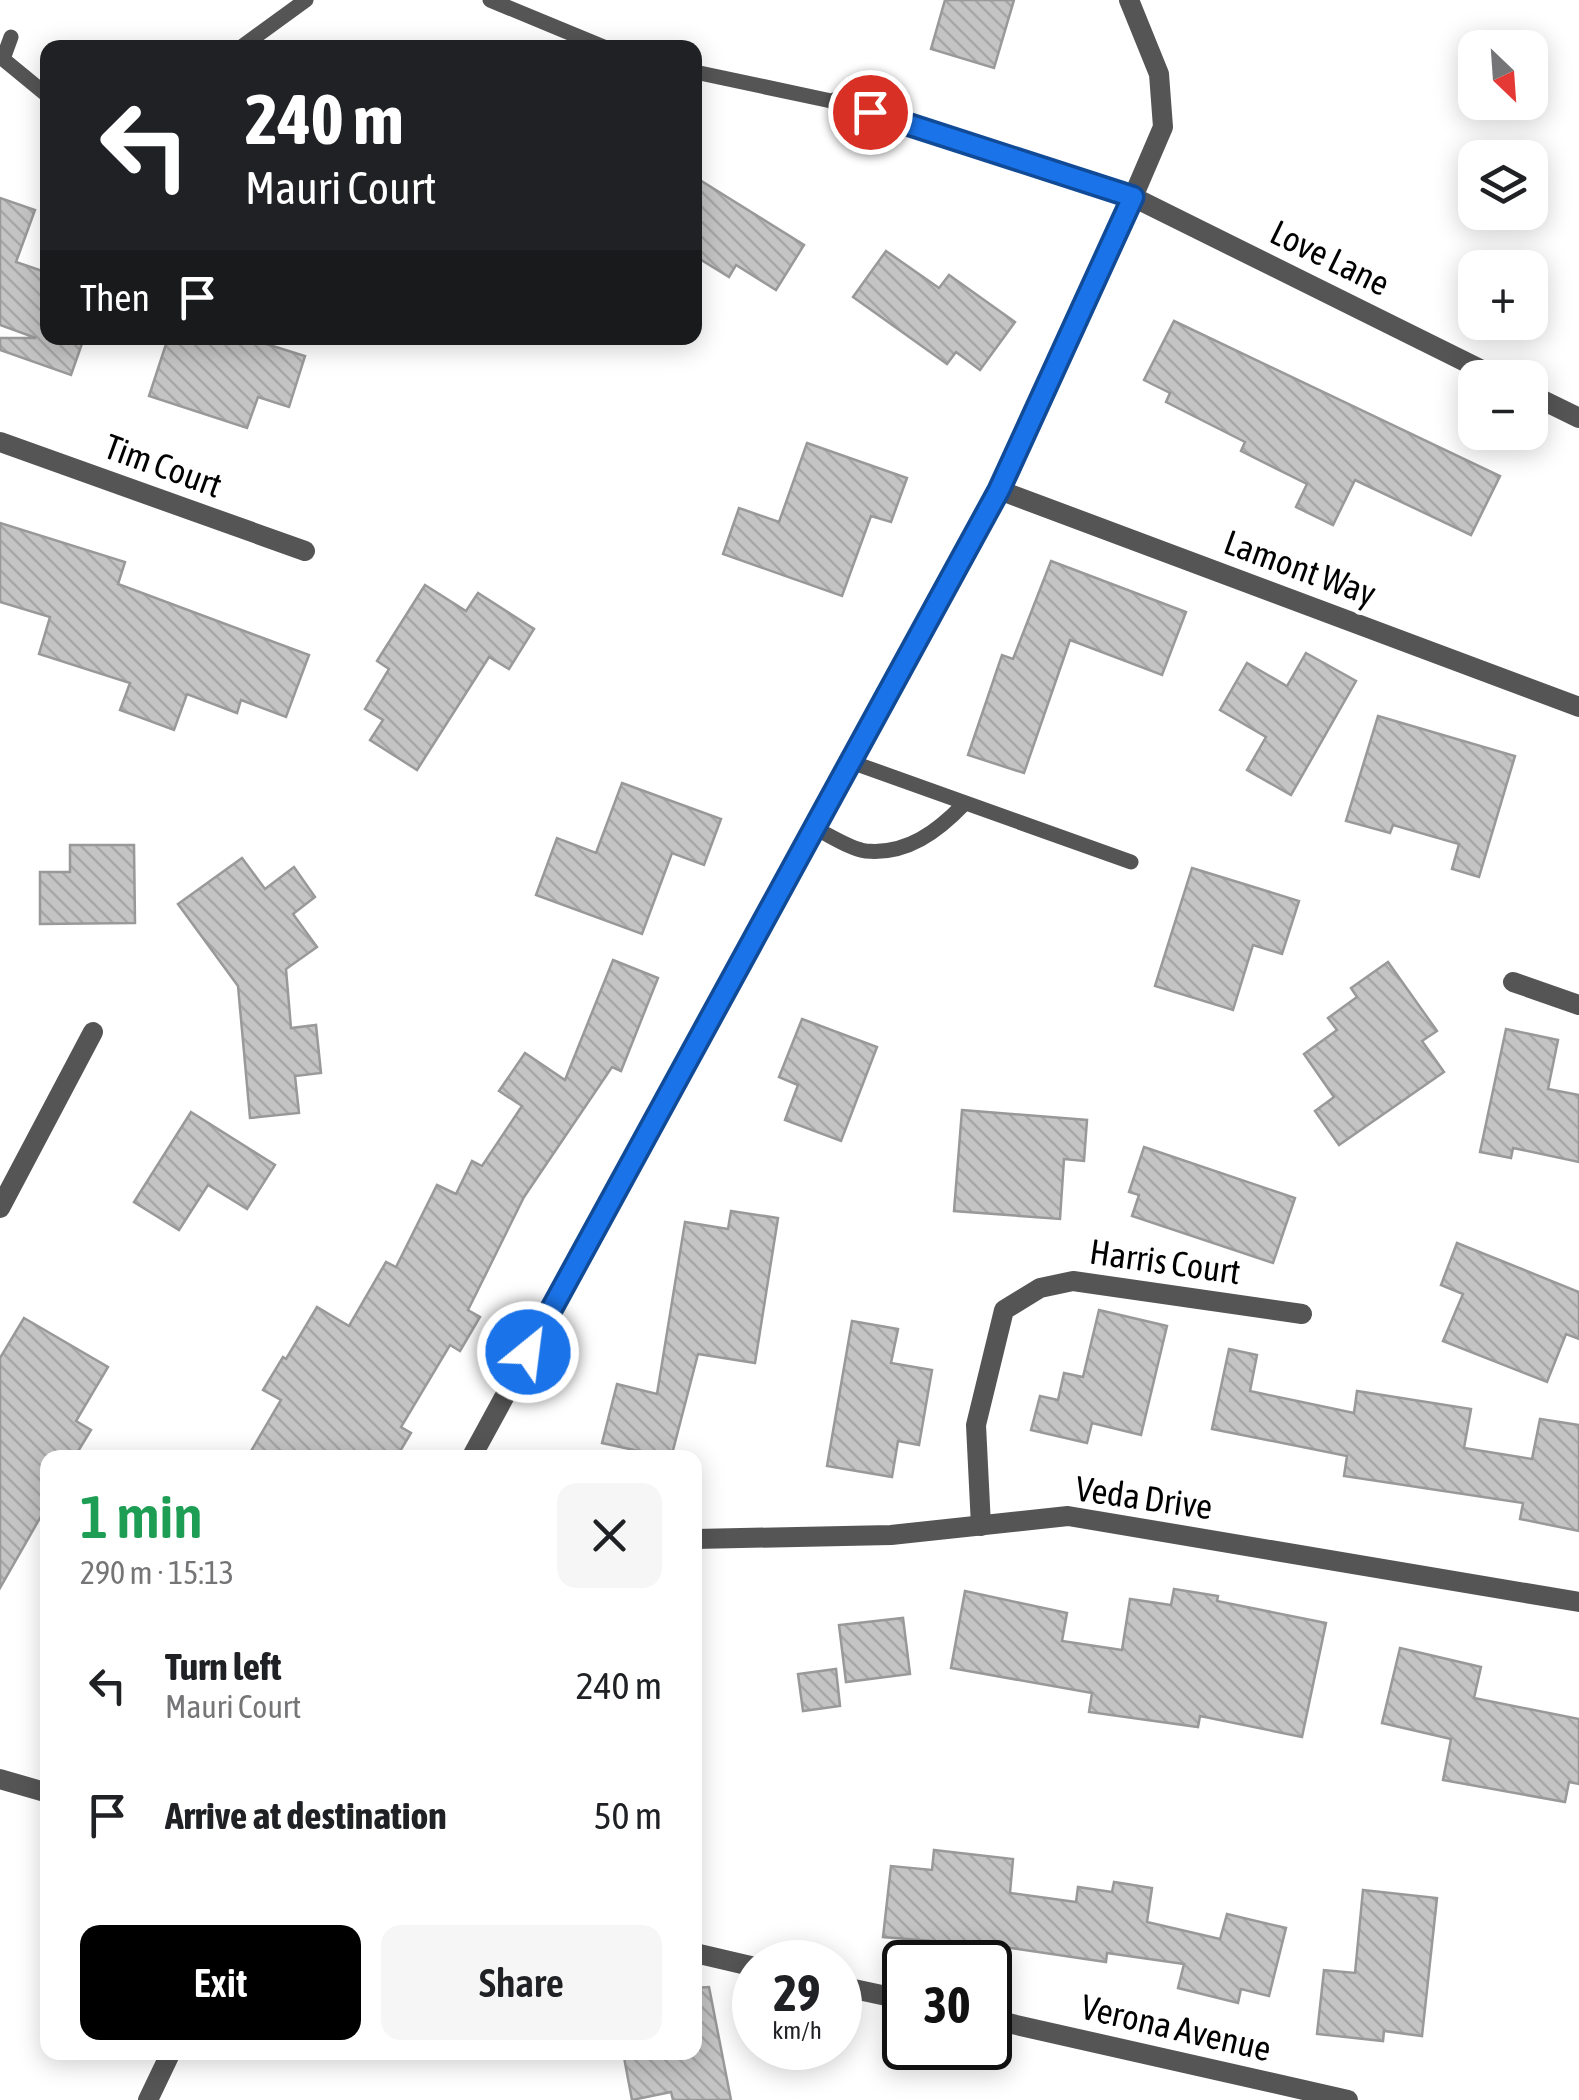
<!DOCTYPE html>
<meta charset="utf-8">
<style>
body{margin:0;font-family:"Asap Condensed",sans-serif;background:#f6f6f6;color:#202124;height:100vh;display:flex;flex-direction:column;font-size:38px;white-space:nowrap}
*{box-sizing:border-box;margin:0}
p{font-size:32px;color:#757577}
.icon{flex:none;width:55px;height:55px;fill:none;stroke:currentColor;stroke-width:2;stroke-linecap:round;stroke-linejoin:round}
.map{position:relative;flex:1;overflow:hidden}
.sheet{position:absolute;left:40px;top:1450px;width:662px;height:610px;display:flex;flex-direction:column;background:#fff;border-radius:20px;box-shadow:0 5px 25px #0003}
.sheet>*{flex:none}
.hud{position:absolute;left:40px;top:40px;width:662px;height:305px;border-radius:20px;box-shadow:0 5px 25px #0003;background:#202124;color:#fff;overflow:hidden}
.needle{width:65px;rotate:155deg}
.tools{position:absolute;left:1458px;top:30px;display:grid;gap:20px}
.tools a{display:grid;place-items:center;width:90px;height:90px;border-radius:20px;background:#fff;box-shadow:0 5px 25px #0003;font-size:50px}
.speed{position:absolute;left:732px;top:1940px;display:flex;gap:20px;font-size:50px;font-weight:700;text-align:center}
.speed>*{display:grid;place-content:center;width:130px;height:130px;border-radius:50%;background:#fff;box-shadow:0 5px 25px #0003;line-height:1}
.speed small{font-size:25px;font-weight:400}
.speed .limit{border:5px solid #111;border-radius:15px;background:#fff;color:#111}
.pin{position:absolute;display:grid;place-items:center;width:85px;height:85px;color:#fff;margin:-42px;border:5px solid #fff;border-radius:50%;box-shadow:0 2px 10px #0007}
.me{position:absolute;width:110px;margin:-55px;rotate:29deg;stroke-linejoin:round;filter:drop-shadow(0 0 8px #0008)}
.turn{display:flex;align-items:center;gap:35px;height:210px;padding:0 40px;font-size:45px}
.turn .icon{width:130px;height:130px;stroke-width:2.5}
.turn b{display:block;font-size:70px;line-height:85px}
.then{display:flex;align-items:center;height:95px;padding:0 40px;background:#0003;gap:20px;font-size:38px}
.round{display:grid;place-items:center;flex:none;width:105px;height:105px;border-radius:20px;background:#f6f6f6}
.summary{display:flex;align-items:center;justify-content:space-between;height:170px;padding:0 40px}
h1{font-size:60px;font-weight:600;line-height:75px;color:#1e9e55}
.action{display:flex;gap:20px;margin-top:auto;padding:20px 40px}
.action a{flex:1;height:115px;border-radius:20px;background:#000;color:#fff;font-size:40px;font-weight:600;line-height:115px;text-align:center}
.action a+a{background:#f6f6f6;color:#202124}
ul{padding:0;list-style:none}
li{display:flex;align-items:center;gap:30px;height:130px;padding:0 40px}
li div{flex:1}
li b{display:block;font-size:38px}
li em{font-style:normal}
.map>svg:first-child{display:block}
.building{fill:url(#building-back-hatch);stroke:#999;stroke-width:2.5}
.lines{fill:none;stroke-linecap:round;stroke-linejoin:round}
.lane{stroke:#555;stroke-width:15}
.street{stroke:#555;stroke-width:20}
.route-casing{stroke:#114b97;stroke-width:25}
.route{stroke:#1a73e8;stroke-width:18}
.labels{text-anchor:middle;stroke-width:9;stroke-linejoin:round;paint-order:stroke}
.street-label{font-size:35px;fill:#000;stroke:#fff}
</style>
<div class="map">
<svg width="1579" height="2100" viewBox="0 0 1579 2100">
<defs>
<pattern id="building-back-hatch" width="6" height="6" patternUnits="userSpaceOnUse" patternTransform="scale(2.5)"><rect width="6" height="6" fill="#c4c4c4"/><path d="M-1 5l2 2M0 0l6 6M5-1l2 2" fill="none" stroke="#a7a7a7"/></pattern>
</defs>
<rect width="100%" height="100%" fill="#fff"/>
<g class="building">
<path d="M945 0H1014L994 68 931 49Z"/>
<path d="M695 177 804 245 776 290 736 265 729 277 695 256Z"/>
<path d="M0 198 35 210 16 262 48 273V338H84L71 375 0 350V338H36L0 325Z"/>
<path d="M886 251 939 288 949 275 1015 322 980 370 956 352 947 364 853 297Z"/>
<path d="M1174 321 1500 476 1471 535 1355 480 1333 525 1296 507 1307 484 1241 451 1245 442 1166 402 1170 393 1144 380Z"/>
<path d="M168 338H247L305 356 289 407 258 397 247 428 149 396Z"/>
<path d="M807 443 907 478 891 522 871 516 842 596 723 554 739 508 779 522Z"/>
<path d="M0 523 125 562 118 584 309 655 286 717 241 700 237 713 187 694 174 730 120 710 130 683 39 654 50 617 0 602Z"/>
<path d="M1051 561 1186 612 1162 675 1070 640 1024 773 968 755 1002 655 1013 659Z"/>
<path d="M425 585 466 611 478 593 534 629 509 669 489 657 417 770 370 740 383 720 365 709 389 669 377 661Z"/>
<path d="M1306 653 1356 681 1291 795 1247 770 1266 737 1220 710 1247 663 1287 686Z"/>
<path d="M1378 716 1515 756 1479 877 1452 869 1459 844 1393 825 1390 833 1346 821Z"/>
<path d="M622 783 721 819 704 865 672 853 642 934 536 895 557 838 596 853Z"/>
<path d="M70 845H134L135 923 40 924V872H70Z"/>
<path d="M242 858 265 889 294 867 315 897 293 914 317 947 286 969 291 1028 316 1025 321 1073 295 1076 299 1113 250 1118 238 986 178 904Z"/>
<path d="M1192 868 1299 901 1282 954 1253 945 1233 1010 1155 986Z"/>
<path d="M613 960 658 978 621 1071 612 1067 524 1197 468 1310 480 1317 460 1351 450 1345 401 1427 411 1433 396 1458H247L281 1400 263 1390 283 1357 286 1359 317 1307 349 1326 386 1262 396 1267 437 1185 456 1194 472 1161 482 1166 522 1106 499 1091 525 1053 565 1080Z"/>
<path d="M1388 962 1437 1031 1422 1041 1444 1072 1339 1145 1315 1111 1334 1097 1304 1054 1337 1030 1328 1018 1357 997 1351 988Z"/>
<path d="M802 1019 877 1047 841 1141 785 1120 798 1085 779 1077Z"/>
<path d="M1506 1029 1558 1040 1548 1089 1579 1095V1162L1513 1148 1511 1158 1480 1152Z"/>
<path d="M962 1110 1087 1120 1084 1161 1064 1159 1060 1219 954 1211Z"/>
<path d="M191 1112 275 1165 247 1209 208 1185 179 1230 134 1202Z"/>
<path d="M1144 1147 1295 1198 1273 1263 1132 1216 1139 1195 1129 1192Z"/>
<path d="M731 1211 778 1218 755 1363 698 1354 671 1458 602 1443 617 1384 657 1394 685 1222 728 1229Z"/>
<path d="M1457 1243 1579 1292V1339L1566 1334 1547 1382 1443 1341 1463 1294 1441 1285Z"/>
<path d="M1099 1310 1167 1326 1141 1435 1092 1423 1087 1443 1031 1430 1040 1396 1058 1400 1064 1373 1083 1377Z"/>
<path d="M24 1318 108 1367 76 1421 91 1430 74 1458H48V1504L0 1588V1358Z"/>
<path d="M852 1321 898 1329 891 1363 932 1370 919 1445 898 1441 892 1477 827 1466Z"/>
<path d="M1229 1349 1257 1355 1250 1391 1354 1413 1357 1391 1471 1409 1464 1448 1532 1459 1540 1419 1579 1425V1531L1520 1519 1523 1503 1344 1476 1347 1456 1212 1429Z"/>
<path d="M1174 1589 1218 1596 1217 1601 1326 1623 1302 1737 1200 1716 1198 1727 1089 1712 1092 1693 951 1668 965 1591 1067 1613 1062 1641 1122 1650 1130 1599 1171 1605Z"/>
<path d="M903 1618 910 1674 846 1682 839 1625Z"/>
<path d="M1400 1648 1481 1667 1474 1698 1579 1719V1784L1569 1782 1565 1802 1443 1780 1451 1739 1382 1723Z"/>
<path d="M836 1669 840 1706 803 1711 798 1674Z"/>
<path d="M934 1850 1013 1859 1010 1893 1076 1902 1078 1887 1112 1892 1114 1882 1152 1888 1147 1922 1220 1939 1227 1914 1286 1928 1269 1996 1241 1989 1238 2003 1178 1988 1184 1964 1107 1953 1106 1962 1004 1947 883 1937 891 1866 932 1870Z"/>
<path d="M1363 1890 1437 1898 1422 2036 1384 2031 1383 2041 1317 2034 1324 1970 1355 1973Z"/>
<path d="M709 1987 731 2100H673L671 2092 632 2100 623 2052H695V1988Z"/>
</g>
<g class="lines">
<g class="lane">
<path d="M490 0 606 48"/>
<path d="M11 37 3 59 48 96"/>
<path d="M240 48 306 0"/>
<path d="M695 72 836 102"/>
<path d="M851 762 1131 862"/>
<path d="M814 828C830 835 850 849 866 851 907 855 938 831 964 804"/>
</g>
<g class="street">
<path d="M836 102 1133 197 1498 378"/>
<path d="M1530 394 1579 418"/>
<path d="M0 442 305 551"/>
<path d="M999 490 1579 707"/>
<path d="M1513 982 1579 1005"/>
<path d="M0 1208 93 1032"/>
<path d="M471 1458 999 490 1133 197 1163 127 1159 74 1129 0"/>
<path d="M981 1526 976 1425 1004 1310 1040 1288 1073 1281 1302 1314"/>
<path d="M695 1539 891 1535 1068 1516 1579 1602"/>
<path d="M0 1779 48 1793"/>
<path d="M695 1953 755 1967"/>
<path d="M840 1986 905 2000"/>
<path d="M990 2019 1348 2100"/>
<path d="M148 2100 171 2052"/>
</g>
</g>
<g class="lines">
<defs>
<path id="route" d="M528 1352 999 490 1133 197 870 112"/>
</defs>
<use href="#route" class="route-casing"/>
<use href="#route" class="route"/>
</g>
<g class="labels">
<g class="street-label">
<text transform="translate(1330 258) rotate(26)" y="12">Love Lane</text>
<text transform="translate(163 466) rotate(20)" y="12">Tim Court</text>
<text transform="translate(1300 568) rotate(20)" y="12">Lamont Way</text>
<text transform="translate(1165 1262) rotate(8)" y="12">Harris Court</text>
<text transform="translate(1144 1498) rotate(8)" y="12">Veda Drive</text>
<text transform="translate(1176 2028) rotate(13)" y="12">Verona Avenue</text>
</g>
</g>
</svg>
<div class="tools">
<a><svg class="needle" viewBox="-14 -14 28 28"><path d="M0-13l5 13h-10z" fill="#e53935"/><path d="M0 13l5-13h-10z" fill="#757577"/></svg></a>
<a><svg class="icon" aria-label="layers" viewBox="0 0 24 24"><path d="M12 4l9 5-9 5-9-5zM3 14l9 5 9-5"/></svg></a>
<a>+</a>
<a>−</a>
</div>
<div class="speed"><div>29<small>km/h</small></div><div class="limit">30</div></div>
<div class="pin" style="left:870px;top:112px;background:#d93025"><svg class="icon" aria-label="arrive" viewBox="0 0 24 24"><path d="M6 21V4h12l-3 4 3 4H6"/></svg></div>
<svg class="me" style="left:528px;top:1352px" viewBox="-20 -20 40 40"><circle r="17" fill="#1a73e8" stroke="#fff" stroke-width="3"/><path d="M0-11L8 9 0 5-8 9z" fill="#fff"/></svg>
<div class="hud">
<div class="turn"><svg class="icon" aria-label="left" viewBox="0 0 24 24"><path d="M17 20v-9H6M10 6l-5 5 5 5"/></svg><div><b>240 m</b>Mauri Court</div></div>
<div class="then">Then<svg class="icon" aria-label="arrive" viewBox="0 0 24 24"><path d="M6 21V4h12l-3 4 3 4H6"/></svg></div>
</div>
<section class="sheet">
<div class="summary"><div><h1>1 min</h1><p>290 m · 15:13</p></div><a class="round"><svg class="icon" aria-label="close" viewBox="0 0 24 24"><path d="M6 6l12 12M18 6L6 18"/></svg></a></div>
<ul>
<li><svg class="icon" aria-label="left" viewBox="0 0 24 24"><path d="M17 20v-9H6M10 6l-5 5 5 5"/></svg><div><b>Turn left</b><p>Mauri Court</p></div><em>240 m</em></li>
<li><svg class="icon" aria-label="arrive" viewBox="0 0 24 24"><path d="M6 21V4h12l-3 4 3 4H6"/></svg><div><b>Arrive at destination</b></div><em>50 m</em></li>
</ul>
<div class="action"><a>Exit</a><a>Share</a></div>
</section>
</div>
